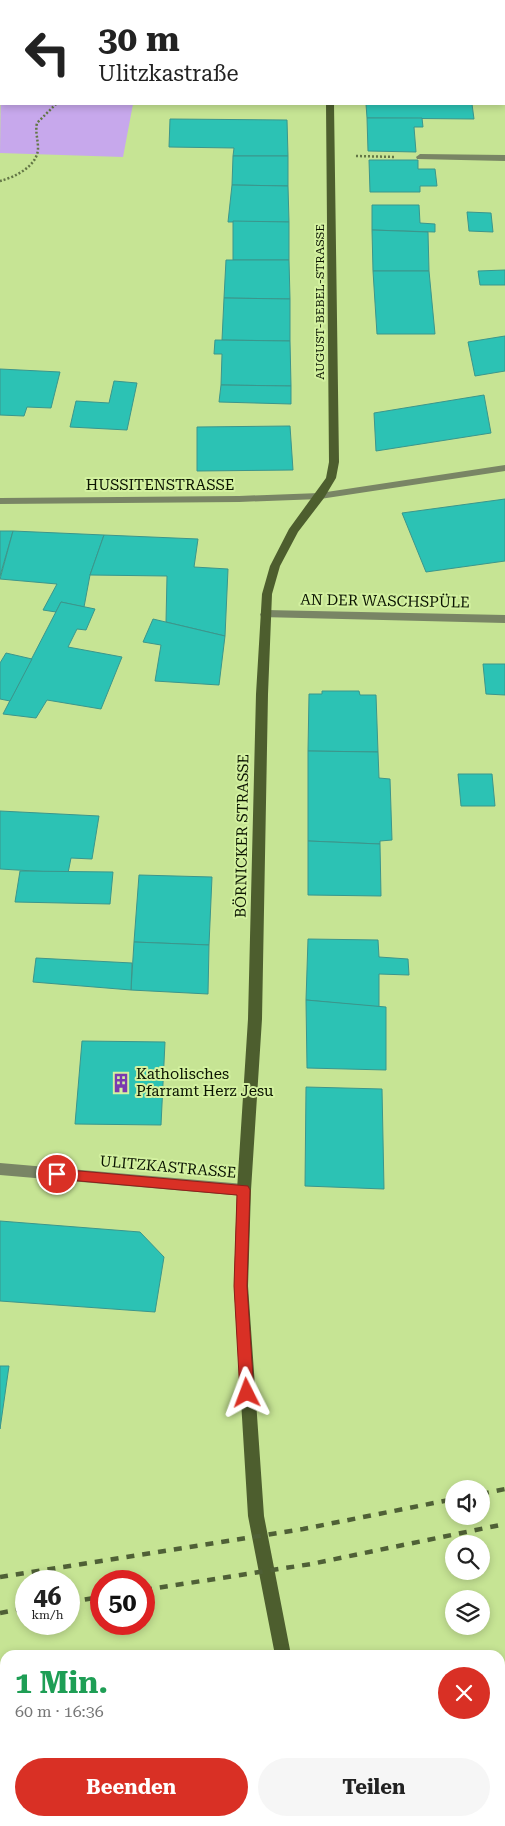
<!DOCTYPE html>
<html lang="de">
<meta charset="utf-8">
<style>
body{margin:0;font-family:"Roboto Serif",serif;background:#f6f6f6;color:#222;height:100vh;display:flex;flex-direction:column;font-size:19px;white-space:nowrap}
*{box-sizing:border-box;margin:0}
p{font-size:16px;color:#767676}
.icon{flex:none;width:28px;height:28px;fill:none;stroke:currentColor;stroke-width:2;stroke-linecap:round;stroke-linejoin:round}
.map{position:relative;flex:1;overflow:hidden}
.panel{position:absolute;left:0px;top:1650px;width:505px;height:176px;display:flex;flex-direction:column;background:#fff;border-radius:15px 15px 0 0;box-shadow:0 2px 8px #0003}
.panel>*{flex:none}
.hud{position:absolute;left:0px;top:0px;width:505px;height:105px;box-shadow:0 2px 8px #0003;background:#fff;color:#222;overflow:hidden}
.controls{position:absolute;left:445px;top:1480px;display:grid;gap:10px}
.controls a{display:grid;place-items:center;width:45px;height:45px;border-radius:50%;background:#fff;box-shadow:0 2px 8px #0003;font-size:25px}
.speed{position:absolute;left:15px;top:1570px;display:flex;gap:10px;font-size:25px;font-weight:700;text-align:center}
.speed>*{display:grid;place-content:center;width:65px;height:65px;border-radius:50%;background:#fff;box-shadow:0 2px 8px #0003;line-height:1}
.speed small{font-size:12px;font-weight:400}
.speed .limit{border:8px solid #d22;background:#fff;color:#111}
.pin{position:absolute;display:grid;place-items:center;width:42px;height:42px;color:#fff;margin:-21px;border:2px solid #fff;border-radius:50%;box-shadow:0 1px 5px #0007}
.me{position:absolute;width:55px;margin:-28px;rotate:357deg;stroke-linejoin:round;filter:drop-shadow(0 0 4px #0008)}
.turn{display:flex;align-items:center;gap:18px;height:105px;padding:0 15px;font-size:22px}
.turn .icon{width:65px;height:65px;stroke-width:2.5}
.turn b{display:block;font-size:35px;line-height:42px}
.round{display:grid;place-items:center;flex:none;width:52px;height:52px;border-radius:26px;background:#f6f6f6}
.summary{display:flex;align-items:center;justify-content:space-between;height:85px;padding:0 15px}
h1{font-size:30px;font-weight:700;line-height:38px;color:#1e9e55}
.action{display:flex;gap:10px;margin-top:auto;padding:10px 15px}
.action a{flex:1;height:58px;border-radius:30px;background:#d93025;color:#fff;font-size:20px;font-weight:700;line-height:58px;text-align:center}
.action a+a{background:#f6f6f6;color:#222}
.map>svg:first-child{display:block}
.green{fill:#c7a8ec}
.building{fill:#2cc2b4;stroke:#3b968c}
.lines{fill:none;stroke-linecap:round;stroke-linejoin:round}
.path{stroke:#637646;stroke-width:2.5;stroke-dasharray:2 2;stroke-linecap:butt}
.lane{fill:#798565;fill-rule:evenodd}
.street{fill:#798565;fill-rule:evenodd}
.secondary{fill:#4d5e2e;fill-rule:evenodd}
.rail{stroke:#4f6036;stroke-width:4.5;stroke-dasharray:8 8;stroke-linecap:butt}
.route{fill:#d93025;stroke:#8d1f18}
.labels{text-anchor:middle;stroke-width:4;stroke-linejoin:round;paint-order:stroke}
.far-street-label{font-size:12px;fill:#0a1300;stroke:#d3f1a0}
.street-label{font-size:15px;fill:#0a1300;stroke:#d3f1a0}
.poi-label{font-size:15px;fill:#0a1300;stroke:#d3f1a0;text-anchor:start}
</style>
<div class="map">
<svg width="505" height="1826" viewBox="0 0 505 1826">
<rect width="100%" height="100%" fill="#c6e494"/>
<path class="green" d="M1 78V104H133L123 157 0 153Z"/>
<g class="building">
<path d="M366 104H472L474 119 367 118Z"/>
<path d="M367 118H422L423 127H414L416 152 368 151Z"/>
<path d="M170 119 287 120 288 156H233L234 148 169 147Z"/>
<path d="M233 156H288V186L232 185Z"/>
<path d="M369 160H418V169H435L437 186H420V192H370Z"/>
<path d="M232 185 288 186 289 222H228Z"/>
<path d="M372 205H419L420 223 435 224V232L372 230Z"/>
<path d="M467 212 491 213 493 232 469 231Z"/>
<path d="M233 221 289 222V260H233Z"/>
<path d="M372 230 428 232 429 271H373Z"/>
<path d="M226 260H289L290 299 224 298Z"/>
<path d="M505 270V285H480L478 271Z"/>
<path d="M373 271H429L435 334H377Z"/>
<path d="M224 298 290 299V341L222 340Z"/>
<path d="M505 336V371L475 376 468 342Z"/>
<path d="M215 340 290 341 291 386 221 385 222 354H214Z"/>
<path d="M0 369 60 372 51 408 27 407 24 416 0 415Z"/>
<path d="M114 381 137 383 127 430 70 427 76 401 109 403Z"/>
<path d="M221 385 291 386V404L219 402Z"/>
<path d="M484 395 491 433 376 451 374 413Z"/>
<path d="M290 426 293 470 197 471V427Z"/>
<path d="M505 499V561L426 572 402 513Z"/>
<path d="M0 531H13L0 576Z"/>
<path d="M13 531 104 535 90 575 84 607 61 602 56 612 43 610 57 584 0 579Z"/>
<path d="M104 535 198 539 194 567 228 569 225 636 166 622 167 576 90 575Z"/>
<path d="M61 602 95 609 86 630 77 629 68 647 122 657 101 709 47 700 36 718 3 714Z"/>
<path d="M153 619 225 636 219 685 155 681 161 645 143 642Z"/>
<path d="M6 653 32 659 10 701 0 699V663Z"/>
<path d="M483 664H505V695L486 694Z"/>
<path d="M322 691H359L360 695H376L378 752 308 751 309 694H322Z"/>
<path d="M308 751 378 752 379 778 390 779 392 840 380 841V844L308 841Z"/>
<path d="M458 774H492L495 806H461Z"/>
<path d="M0 811 99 816 92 859 71 858 68 873 0 869Z"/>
<path d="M308 841 380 844 381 896 308 895Z"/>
<path d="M20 871 113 872 110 904 15 902Z"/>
<path d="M139 875 212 877 209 945 134 942Z"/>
<path d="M308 939 378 940 379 957 408 959 409 975 379 974V1007L306 1000Z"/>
<path d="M134 942 209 945 208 994 131 990Z"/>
<path d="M36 958 132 963 131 990 33 982Z"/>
<path d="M306 1000 386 1007V1070L307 1068Z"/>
<path d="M82 1041 165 1042 161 1125 75 1124Z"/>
<path d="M306 1087 382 1089 384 1189 305 1186Z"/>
<path d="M0 1221 140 1232 164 1257 155 1312 0 1301Z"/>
<path d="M0 1366H9L0 1429Z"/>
</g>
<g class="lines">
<g class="path">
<path d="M72 0 74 1"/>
<path d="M356 156 395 157"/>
<path d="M0 181C15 177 38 166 38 148 38 139 35 132 37 123L56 104"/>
</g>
<path class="lane" d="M265 610 505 615V623L261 617 260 614Z"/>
<g class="street">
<path d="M420 154 505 155V161L417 159 416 157Z"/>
<path d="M505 465V471L320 499 239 502 0 504V498L239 496 320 493Z"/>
<path d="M0 1163 244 1184 249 1186 251 1190 249 1194 244 1196 0 1175Z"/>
</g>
<g class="secondary">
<rect x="323" y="0" width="8" height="1"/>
<path d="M326 104H334L339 462 336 478 324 498 298 532 280 566 272 594 268 694 262 1019 251 1190 248 1286 264 1516 291 1655H275L248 1516 234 1286 237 1190 248 1019 256 694 262 594 270 566 289 529 326 478 329 462Z"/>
<path d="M330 1821H348L349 1826H331Z"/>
<path d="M378 1821H395L397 1826H379Z"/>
</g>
<g class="rail">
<path d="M481 1494 505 1489"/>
<path d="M0 1577 303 1529 454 1499"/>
<path d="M144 1590 311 1564 505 1524"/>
<path d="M69 1602 101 1597"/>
<path d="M0 1613 26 1608"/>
</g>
</g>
<path class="route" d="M57 1169 248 1186 250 1190 247 1286 254 1393 252 1398 247 1399 242 1398 240 1393 234 1286 237 1195 57 1179 51 1174Z"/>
<defs>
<symbol id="building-bare" viewBox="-9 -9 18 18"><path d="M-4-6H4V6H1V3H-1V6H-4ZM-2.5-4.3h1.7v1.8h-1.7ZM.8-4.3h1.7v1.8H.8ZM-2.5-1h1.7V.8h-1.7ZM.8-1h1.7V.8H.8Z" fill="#7a3bb0" stroke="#d3f1a0" stroke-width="2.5" paint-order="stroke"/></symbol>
</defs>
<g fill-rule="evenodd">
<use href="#building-bare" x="107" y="1069" width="28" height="28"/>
</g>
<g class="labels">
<g class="far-street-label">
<text transform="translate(320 302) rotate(-90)" y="4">AUGUST-BEBEL-STRASSE</text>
</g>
<g class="street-label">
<text x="160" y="490">HUSSITENSTRASSE</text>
<text transform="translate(385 601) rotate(1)" y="5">AN DER WASCHSPÜLE</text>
<text transform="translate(242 836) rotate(-89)" y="5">BÖRNICKER STRASSE</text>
<text transform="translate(168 1167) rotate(5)" y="5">ULITZKASTRASSE</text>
</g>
<g class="poi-label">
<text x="136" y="1079">Katholisches<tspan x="136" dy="17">Pfarramt Herz Jesu</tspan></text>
</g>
</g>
</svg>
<div class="controls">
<a><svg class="icon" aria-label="sound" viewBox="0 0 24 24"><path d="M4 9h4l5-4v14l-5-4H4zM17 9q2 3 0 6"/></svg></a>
<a><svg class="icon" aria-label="search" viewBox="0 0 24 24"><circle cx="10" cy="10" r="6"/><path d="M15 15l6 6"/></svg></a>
<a><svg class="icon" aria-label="layers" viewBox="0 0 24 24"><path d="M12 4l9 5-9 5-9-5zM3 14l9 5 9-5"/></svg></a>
</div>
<div class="speed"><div>46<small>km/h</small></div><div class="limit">50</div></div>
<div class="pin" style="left:57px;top:1174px;background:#d93025"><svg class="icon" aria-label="arrive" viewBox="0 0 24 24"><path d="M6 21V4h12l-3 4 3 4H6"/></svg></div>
<svg class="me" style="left:247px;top:1393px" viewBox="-20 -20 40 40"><path d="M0-17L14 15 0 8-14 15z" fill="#d93025" stroke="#fff" stroke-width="4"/></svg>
<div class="hud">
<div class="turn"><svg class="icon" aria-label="left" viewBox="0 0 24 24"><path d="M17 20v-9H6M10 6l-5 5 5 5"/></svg><div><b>30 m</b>Ulitzkastraße</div></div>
</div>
<section class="panel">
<div class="summary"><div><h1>1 Min.</h1><p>60 m · 16:36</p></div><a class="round" style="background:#d93025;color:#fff"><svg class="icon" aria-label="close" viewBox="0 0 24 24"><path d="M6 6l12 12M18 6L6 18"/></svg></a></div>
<div class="action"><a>Beenden</a><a>Teilen</a></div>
</section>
</div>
